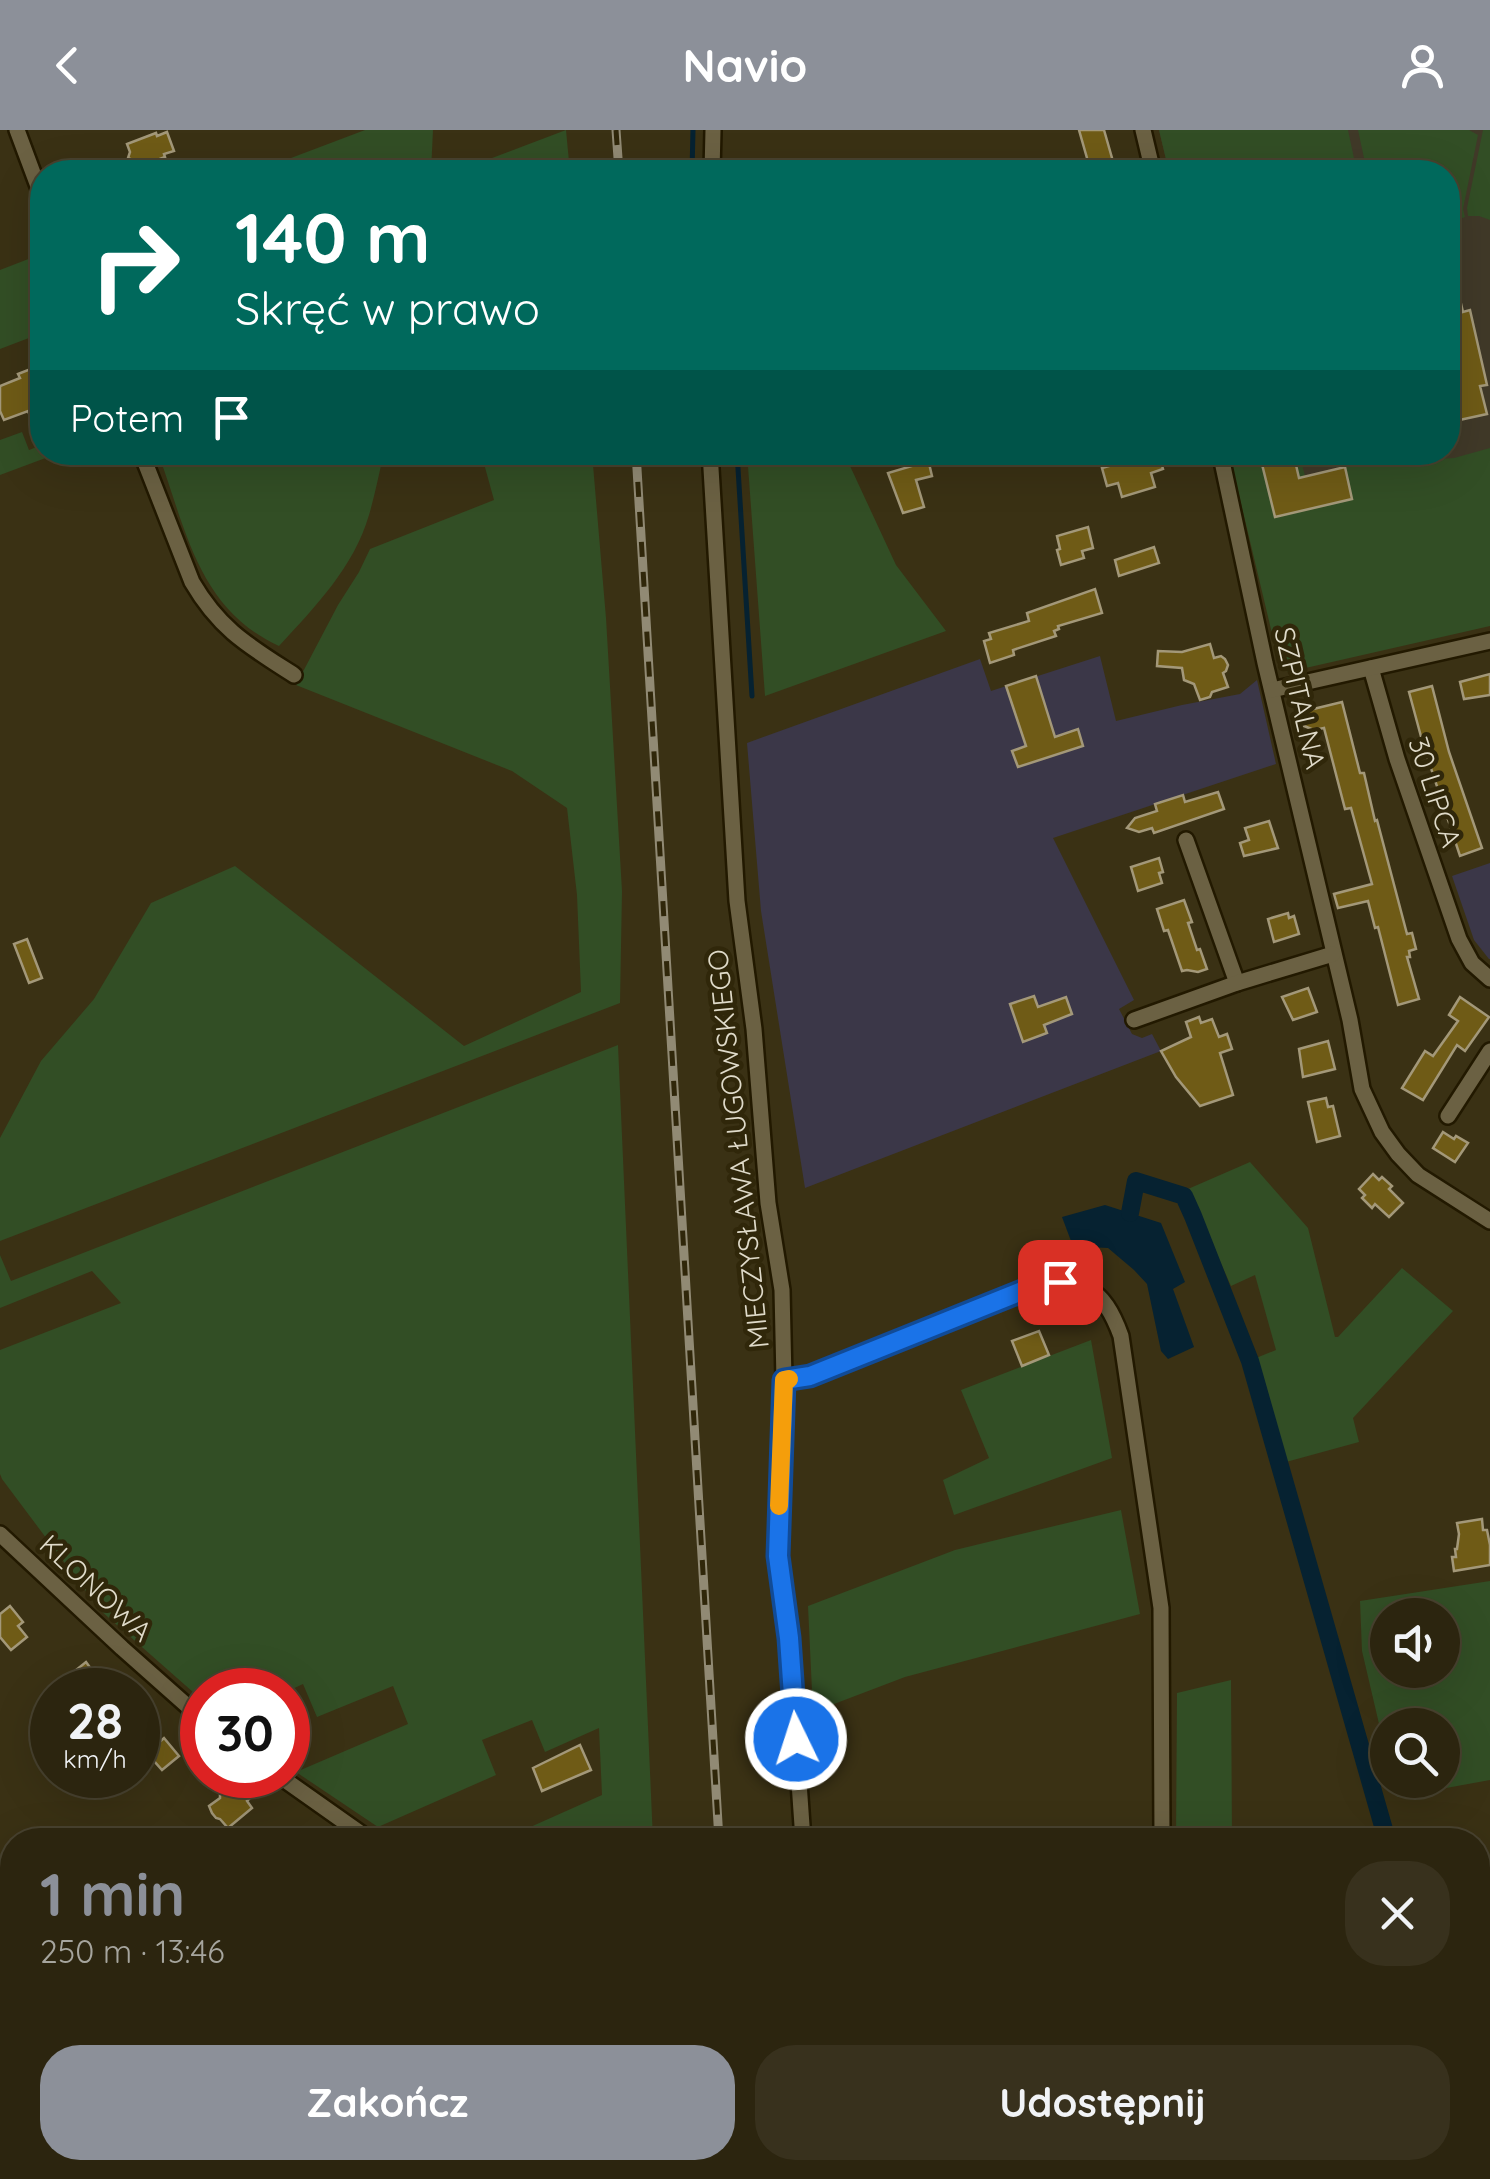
<!DOCTYPE html>
<html lang="pl">
<meta charset="utf-8">
<style>
body{margin:0;font-family:Quicksand,sans-serif;background:#38311d;color:#f1f3f6;height:100vh;display:flex;flex-direction:column;font-size:38px;white-space:nowrap}
*{box-sizing:border-box;margin:0}
p{font-size:32px;color:#a6a59e}
.icon{flex:none;width:55px;height:55px;fill:none;stroke:currentColor;stroke-width:2;stroke-linecap:round;stroke-linejoin:round}
.map{position:relative;flex:1;overflow:hidden}
.side{position:absolute;left:0px;top:1698px;width:1490px;height:352px;display:flex;flex-direction:column;background:#2c250f;border-radius:40px 40px 0 0;box-shadow:0 10px 40px #0002,0 0 0 2px #48422f}
.side>*{flex:none}
.hud{position:absolute;left:30px;top:30px;width:1430px;height:305px;border-radius:40px;box-shadow:0 10px 40px #0002,0 0 0 2px #48422f;background:#00695c;color:#fff;overflow:hidden}
.fabs{position:absolute;left:1370px;top:1468px;display:grid;gap:20px}
.fabs a{display:grid;place-items:center;width:90px;height:90px;border-radius:50%;background:#2c250f;box-shadow:0 10px 40px #0002,0 0 0 2px #48422f;font-size:50px}
.speed{position:absolute;left:30px;top:1538px;display:flex;gap:20px;font-size:50px;font-weight:700;text-align:center}
.speed>*{display:grid;place-content:center;width:130px;height:130px;border-radius:50%;background:#2c250f;box-shadow:0 10px 40px #0002,0 0 0 2px #48422f;line-height:1}
.speed small{font-size:25px;font-weight:400}
.speed .limit{border:15px solid #d22;background:#fff;color:#111}
.pin{position:absolute;display:grid;place-items:center;width:85px;height:85px;color:#fff;margin:-42px;border-radius:20px;box-shadow:0 5px 15px #0006}
.me{position:absolute;width:110px;margin:-55px;rotate:356deg;stroke-linejoin:round;filter:drop-shadow(0 0 8px #0008)}
.turn{display:flex;align-items:center;gap:35px;height:210px;padding:0 40px;font-size:45px}
.turn .icon{width:130px;height:130px;stroke-width:2.5}
.turn b{display:block;font-size:70px;line-height:85px}
.then{display:flex;align-items:center;height:95px;padding:0 40px;background:#0003;gap:20px;font-size:38px}
.round{display:grid;place-items:center;flex:none;width:105px;height:105px;border-radius:40px;background:#38311d}
.head{display:flex;align-items:center;justify-content:space-between;height:170px;padding:0 40px}
h1{font-size:60px;font-weight:700;line-height:75px;color:#8c9099}
.button{display:flex;gap:20px;margin-top:auto;padding:20px 40px}
.button a{flex:1;height:115px;border-radius:40px;background:#8c9099;color:#fff;font-size:40px;font-weight:700;line-height:115px;text-align:center}
.button a+a{background:#38311d;color:#f1f3f6}
header{display:flex;justify-content:space-between;align-items:center;height:130px;padding:0 40px;background:#8c9099;color:#fff;font-size:45px;font-weight:700}
.map>svg:first-child{display:block}
.commercial{fill:#3b3748}
.medical{fill:#403928}
.green{fill:#324e25;fill-rule:evenodd}
.water{fill:#062231}
.lines{fill:none;stroke-linecap:round;stroke-linejoin:round}
.stream{stroke:#062231;stroke-width:5}
.canal{stroke:#062231;stroke-width:18}
.building{fill:#6f5b16;stroke:#a39879;stroke-width:2.5}
.street-casing{stroke:#221900;stroke-width:20}
.street{stroke:#6b6143;stroke-width:15}
.rail-casing{stroke:#918a74;stroke-width:9}
.rail{stroke:#30270a;stroke-width:5;stroke-dasharray:15;stroke-linecap:butt}
.route-casing{stroke:#114b97;stroke-width:25}
.route{stroke:#1a73e8;stroke-width:18}
.slow{stroke:#f59e0b;stroke-width:18}
.labels{text-anchor:middle;stroke-width:9;stroke-linejoin:round;paint-order:stroke}
.street-label{font-size:28px;fill:#dfdac9;stroke:#30270a}
</style>
<header><svg class="icon" aria-label="back" viewBox="0 0 24 24"><path d="M15 5l-7 7 7 7"/></svg>Navio<svg class="icon" aria-label="person" viewBox="0 0 24 24"><circle cx="12" cy="8" r="4"/><path d="M4 21q1-7 8-7t8 7"/></svg></header>
<div class="map">
<svg width="1490" height="2049" viewBox="0 0 1490 2049">
<rect width="100%" height="100%" fill="#3a3114"/>
<g class="commercial">
<path d="M1100 526 1116 591 1182 575 1240 564 1257 550 1276 634 1053 708 1134 870 1119 879 1132 904 1142 908 1152 904 1161 921 805 1058 761 781 747 613 980 529 991 561Z"/>
<path d="M1490 733V829H1489L1474 810 1452 746Z"/>
</g>
<path class="medical" d="M1159 0H1490V343L1266 399 1236 323 1448 322V42H1169Z"/>
<g class="green">
<path d="M365 0H433L431 42H254Z"/>
<path d="M566 0 570 42H455Z"/>
<path d="M1159 0H1348L1357 42H1169Z"/>
<path d="M1358 0H1469L1478 5 1463 79 1465 87 1454 91 1448 105V42H1367Z"/>
<path d="M1483 0H1490V90L1479 86H1468L1467 78Z"/>
<path d="M39 127 42 129V203L0 219V140L31 128Z"/>
<path d="M22 302 29 320 42 315V322L59 323 0 345V310Z"/>
<path d="M1490 318V496L1288 542 1279 533 1229 323H1299L1305 346 1267 355 1275 387 1352 369 1342 323H1422L1437 329 1454 328Z"/>
<path d="M158 323H384C379 343 375 365 369 385 354 437 315 477 279 516 198 479 186 399 158 323Z"/>
<path d="M502 323H592L606 488 622 761 620 873 0 1111V1008L41 931 94 869 151 773 235 736 464 916 581 862 577 765 567 678 512 641 296 555 338 475 359 442 370 419 494 370 483 330Z"/>
<path d="M747 323H844L896 435 946 501 765 566Z"/>
<path d="M618 915 653 1710H501L602 1665 599 1598 545 1622 532 1590 482 1610 496 1645 378 1697 296 1642 408 1594 393 1556 317 1587 303 1554 288 1561 202 1560V1570L100 1480 2 1349 0 1344V1220L121 1173 92 1141 0 1178V1125L11 1151Z"/>
<path d="M1250 1032 1308 1098 1335 1207H1338L1402 1138 1453 1181 1353 1288 1359 1312 1286 1332 1256 1228 1276 1220 1255 1145 1231 1156 1188 1059Z"/>
<path d="M1091 1210 1112 1328 954 1385 943 1350 989 1328 961 1260Z"/>
<path d="M1121 1380 1140 1484 905 1547 813 1582 808 1476 955 1420Z"/>
<path d="M1490 1451V1650L1397 1667 1393 1650H1442V1595H1388L1387 1628 1362 1521 1360 1471ZM1388 1485H1442V1540H1388Z"/>
<path d="M1231 1550 1232 1710H1176L1177 1563Z"/>
<path d="M1490 1741V1863L1478 1864V1744Z"/>
<path d="M3 1821 12 1829V2038H274L288 2049H0V1824Z"/>
<path d="M430 2038H547L556 2049H439Z"/>
</g>
<path class="water" d="M1105 1075 1161 1093 1185 1152 1173 1159 1194 1217 1168 1229 1161 1221 1147 1154 1134 1140 1108 1118 1088 1117 1074 1119 1062 1087Z"/>
<g class="lines">
<g class="stream">
<path d="M692 42 693 0"/>
<path d="M737 322 752 566"/>
</g>
<g class="canal">
<path d="M1130 1083 1136 1051 1184 1066 1193 1086 1250 1231 1387 1710"/>
<path d="M1478 1969 1490 1973"/>
</g>
</g>
<g class="building">
<path d="M1079 0H1104L1116 42H1091Z"/>
<path d="M167 2 174 21 164 24 165 27 136 38 133 30 128 28 130 22 127 14 156 3 157 6Z"/>
<path d="M1448 140H1453L1463 182 1470 180 1487 255 1480 256 1487 284 1455 291 1448 256Z"/>
<path d="M33 238 35 243 42 240V315L28 281 4 290 0 281V256L20 248 18 244Z"/>
<path d="M1158 322 1163 339 1151 343 1155 357 1122 367 1118 353 1107 356 1102 338Z"/>
<path d="M1259 322H1293L1299 348 1345 337 1352 369 1275 387Z"/>
<path d="M927 325 932 346 916 350 924 377 903 383 888 343 912 336 910 330Z"/>
<path d="M1088 397 1093 418 1082 421 1084 428 1061 435 1057 420 1060 419 1057 406Z"/>
<path d="M1154 417 1159 433 1119 446 1115 430Z"/>
<path d="M1095 459 1102 483 1058 496 1059 499 1054 501 1056 506 1013 520 1014 525 990 533 984 511 991 509 989 503 1029 491 1027 483Z"/>
<path d="M1210 514 1214 528 1221 526 1225 529 1228 535 1226 541 1223 543 1228 557 1212 562 1210 567 1200 570 1194 554 1184 550 1182 538 1157 536 1158 521 1182 522Z"/>
<path d="M1490 544V565L1464 569 1460 552Z"/>
<path d="M1036 546 1055 607 1078 599 1083 616 1018 637 1012 621 1026 616 1006 556Z"/>
<path d="M1432 556 1449 622 1482 718 1460 726 1423 614 1409 562Z"/>
<path d="M1342 572 1360 643H1364L1375 691 1377 690 1407 804 1412 803 1416 819 1409 821 1410 827H1407L1419 869 1398 875 1378 797 1375 798 1368 771 1338 778 1334 764 1372 754 1351 678 1345 679 1324 598 1314 600 1304 596 1301 582Z"/>
<path d="M1218 662 1224 679 1154 703 1152 698 1139 702 1127 698 1135 688 1157 681 1155 674 1183 665 1185 672Z"/>
<path d="M1269 691 1278 718 1244 726 1240 713 1249 710 1245 698Z"/>
<path d="M1159 728 1163 742 1159 743 1162 753 1138 761 1131 737Z"/>
<path d="M1184 770 1192 792 1188 793 1197 820 1200 819 1207 839 1198 842 1187 840 1182 841 1168 800 1164 801 1157 779Z"/>
<path d="M1288 783 1289 788 1294 786 1299 804 1274 812 1268 789Z"/>
<path d="M27 809 42 848 29 853 14 814Z"/>
<path d="M1308 858 1317 882 1293 890 1282 867Z"/>
<path d="M1034 866 1038 877 1066 867 1072 884 1044 895 1047 903 1023 912 1010 874Z"/>
<path d="M1460 867 1489 887 1465 921 1457 915 1423 970 1402 958 1425 921 1433 926 1458 891 1449 885Z"/>
<path d="M1199 887 1201 893 1212 889 1219 907 1227 904 1232 919 1220 923 1233 965 1200 976 1176 947 1161 921 1191 907 1186 892Z"/>
<path d="M1328 911 1335 939 1303 947 1299 919Z"/>
<path d="M1326 968 1328 977 1333 976 1340 1006 1317 1012 1308 972Z"/>
<path d="M1443 1002 1454 1009 1456 1006 1468 1013 1455 1032 1433 1018Z"/>
<path d="M1373 1044 1379 1050 1382 1047 1392 1056 1389 1059 1403 1073 1389 1087 1375 1074 1372 1078 1362 1068 1365 1065 1359 1059Z"/>
<path d="M1039 1201 1049 1225 1022 1236 1012 1211Z"/>
<path d="M1482 1389 1483 1400H1487L1490 1415V1435L1454 1441 1452 1427H1456L1455 1419H1457L1459 1404 1457 1393Z"/>
<path d="M10 1476 23 1492 18 1496 27 1507 11 1520 0 1507V1484Z"/>
<path d="M86 1532 102 1554 94 1560H73L65 1549Z"/>
<path d="M164 1608 179 1626 162 1640 147 1623Z"/>
<path d="M580 1615 591 1640 542 1661 533 1638Z"/>
<path d="M237 1653 250 1668 247 1671 252 1678 228 1698 220 1689 216 1688 212 1683 209 1676 220 1668V1663L229 1660Z"/>
</g>
<g class="lines">
<defs>
<g id="street">
<path d="M17 0 42 67"/>
<path d="M1143 0 1153 42"/>
<path d="M712 42 713 0"/>
<path d="M141 322 192 452C220 500 249 516 294 545"/>
<path d="M710 322 737 771 754 899 768 1073 782 1160 784 1250 777 1426 789 1508 803 1710"/>
<path d="M1220 322 1265 533 1350 890 1362 959 1382 1002 1398 1024 1418 1045 1490 1091"/>
<path d="M1371 538 1397 629 1459 809 1472 833 1490 849"/>
<path d="M1272 560 1490 511"/>
<path d="M1186 710 1237 853"/>
<path d="M1134 890 1237 853 1333 824"/>
<path d="M1448 986 1490 921"/>
<path d="M784 1250 810 1246 1032 1157C1082 1147 1103 1156 1121 1206L1161 1478 1162 1710"/>
<path d="M0 1404 122 1518 202 1589"/>
<path d="M278 1645 370 1710"/>
<path d="M1478 1896 1490 1894"/>
<path d="M650 2038 651 2049"/>
<path d="M835 2038 836 2049"/>
</g>
</defs>
<use href="#street" class="street-casing"/>
<use href="#street" class="street"/>
<defs>
<g id="rail">
<path d="M616 0 619 42"/>
<path d="M636 322 719 1710"/>
<path d="M749 2038 750 2049"/>
</g>
</defs>
<use href="#rail" class="rail-casing"/>
<use href="#rail" class="rail"/>
</g>
<g class="lines">
<defs>
<path id="route" d="M796 1609 789 1508 778 1426 784 1250 810 1246 1032 1157 1060 1152"/>
</defs>
<use href="#route" class="route-casing"/>
<use href="#route" class="route"/>
<path class="slow" d="M779 1376 784 1250 789 1249"/>
</g>
<g class="labels">
<g class="street-label">
<text transform="translate(1300 568) rotate(77)" y="10">SZPITALNA</text>
<text transform="translate(1435 662) rotate(72)" y="10">30 LIPCA</text>
<text transform="translate(738 1019) rotate(-96)" y="10">MIECZYSŁAWA ŁUGOWSKIEGO</text>
<text transform="translate(96 1458) rotate(43)" y="10">KLONOWA</text>
</g>
</g>
</svg>
<div class="fabs">
<a><svg class="icon" aria-label="sound" viewBox="0 0 24 24"><path d="M4 9h4l5-4v14l-5-4H4zM17 9q2 3 0 6"/></svg></a>
<a><svg class="icon" aria-label="search" viewBox="0 0 24 24"><circle cx="10" cy="10" r="6"/><path d="M15 15l6 6"/></svg></a>
</div>
<div class="speed"><div>28<small>km/h</small></div><div class="limit">30</div></div>
<div class="pin" style="left:1060px;top:1152px;background:#d93025"><svg class="icon" aria-label="arrive" viewBox="0 0 24 24"><path d="M6 21V4h12l-3 4 3 4H6"/></svg></div>
<svg class="me" style="left:796px;top:1609px" viewBox="-20 -20 40 40"><circle r="17" fill="#1a73e8" stroke="#fff" stroke-width="3"/><path d="M0-11L8 9 0 5-8 9z" fill="#fff"/></svg>
<div class="hud">
<div class="turn"><svg class="icon" aria-label="right" viewBox="0 0 24 24"><path d="M7 20v-9h11M14 6l5 5-5 5"/></svg><div><b>140 m</b>Skręć w prawo</div></div>
<div class="then">Potem<svg class="icon" aria-label="arrive" viewBox="0 0 24 24"><path d="M6 21V4h12l-3 4 3 4H6"/></svg></div>
</div>
<section class="side">
<div class="head"><div><h1>1 min</h1><p>250 m · 13:46</p></div><a class="round"><svg class="icon" aria-label="close" viewBox="0 0 24 24"><path d="M6 6l12 12M18 6L6 18"/></svg></a></div>
<div class="button"><a>Zakończ</a><a>Udostępnij</a></div>
</section>
</div>
